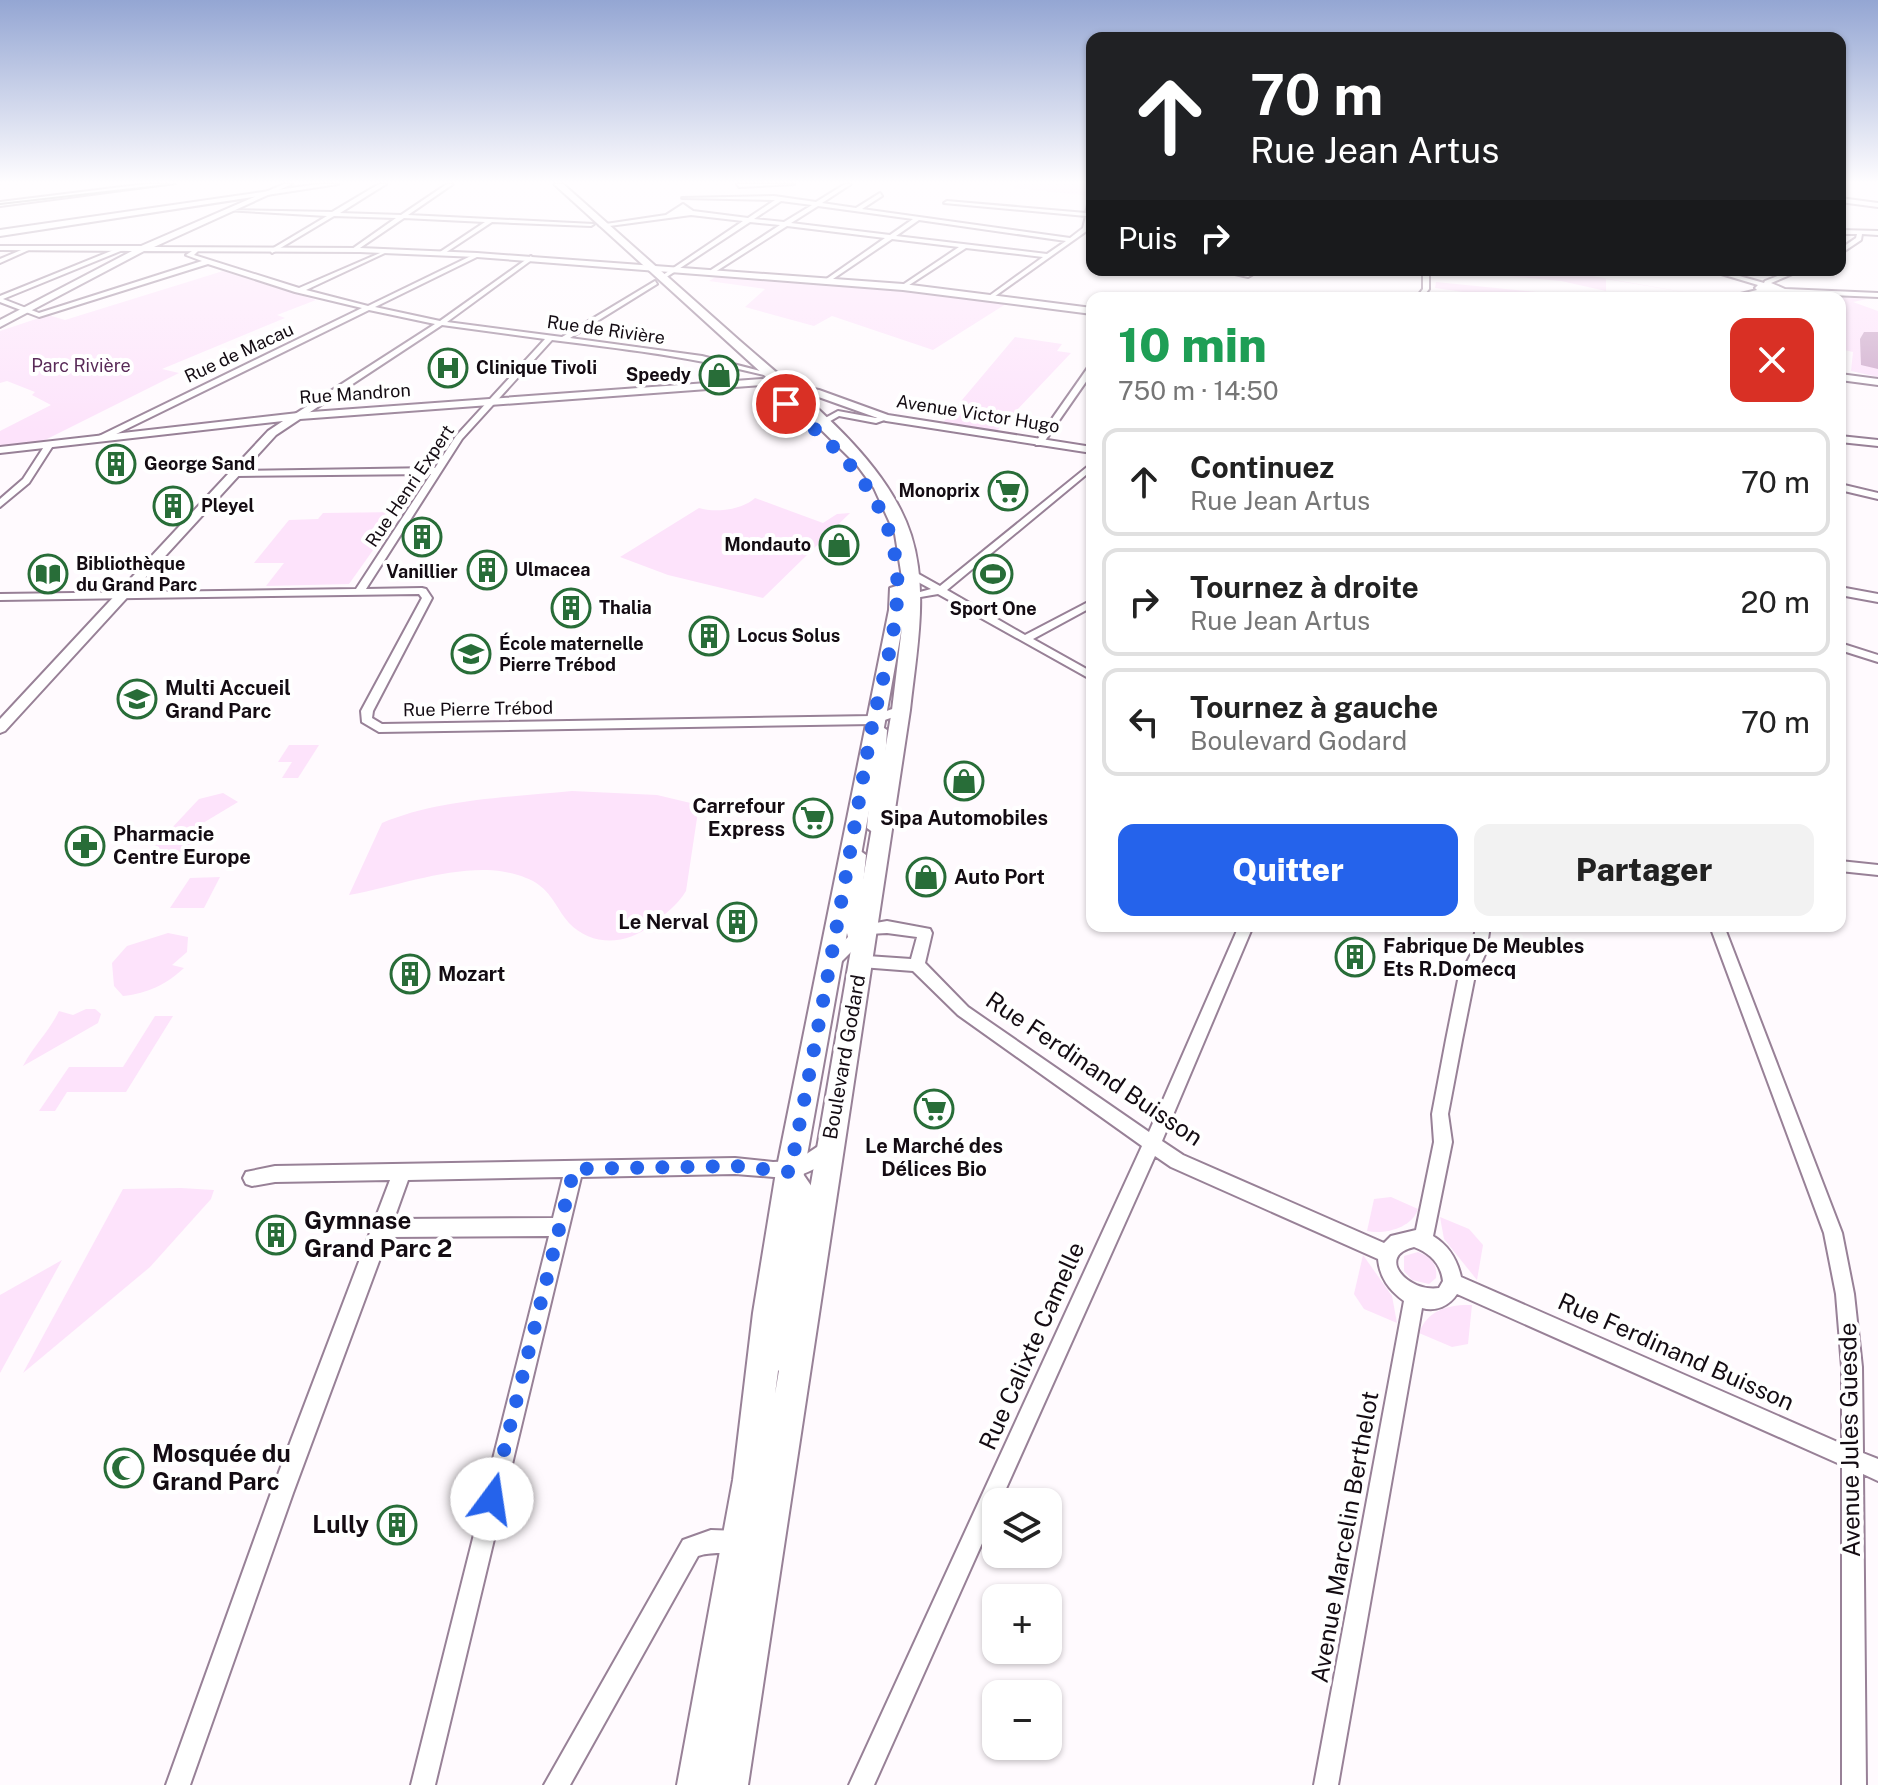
<!DOCTYPE html>
<html lang="fr">
<meta charset="utf-8">
<style>
body{margin:0;font-family:"Public Sans",sans-serif;background:#f2f2f2;color:#222;height:100vh;display:flex;flex-direction:column;font-size:30px;white-space:nowrap}
*{box-sizing:border-box;margin:0}
p{font-size:26px;color:#767676}
.icon{flex:none;width:44px;height:44px;fill:none;stroke:currentColor;stroke-width:2;stroke-linecap:round;stroke-linejoin:round}
.map{position:relative;flex:1;overflow:hidden}
.sheet{position:absolute;left:1086px;top:292px;width:760px;height:640px;display:flex;flex-direction:column;background:#fff;border-radius:16px;box-shadow:0 2px 6px #0004}
.sheet>*{flex:none}
.hud{position:absolute;left:1086px;top:32px;width:760px;height:244px;border-radius:16px;box-shadow:0 2px 6px #0004;background:#202124;color:#fff;overflow:hidden}
.controls{position:absolute;left:982px;top:1488px;display:grid;gap:16px}
.controls a{display:grid;place-items:center;width:80px;height:80px;border-radius:16px;background:#fff;box-shadow:0 2px 6px #0004;font-size:40px}
.pin{position:absolute;display:grid;place-items:center;width:68px;height:68px;color:#fff;margin:-34px;border:4px solid #fff;border-radius:50%;box-shadow:0 2px 8px #0007}
.me{position:absolute;width:88px;margin:-44px;rotate:14deg;stroke-linejoin:round;filter:drop-shadow(0 0 6px #0008)}
.turn{display:flex;align-items:center;gap:28px;height:168px;padding:0 32px;font-size:36px}
.turn .icon{width:104px;height:104px;stroke-width:2.5}
.turn b{display:block;font-size:56px;line-height:68px}
.then{display:flex;align-items:center;height:76px;padding:0 32px;background:#0003;gap:16px;font-size:30px}
.round{display:grid;place-items:center;flex:none;width:84px;height:84px;border-radius:16px;background:#f2f2f2}
.overview{display:flex;align-items:center;justify-content:space-between;height:136px;padding:0 32px}
h1{font-size:48px;font-weight:800;line-height:60px;color:#1e9e55}
.cta{display:flex;gap:16px;margin-top:auto;padding:16px 32px}
.cta a{flex:1;height:92px;border-radius:16px;background:#2563eb;color:#fff;font-size:32px;font-weight:800;line-height:92px;text-align:center}
.cta a+a{background:#f2f2f2;color:#222}
ul{padding:0;list-style:none}
li{display:flex;align-items:center;gap:24px;height:108px;margin:0 16px 12px;padding:0 16px;border:4px solid #e0e0e0;border-radius:16px}
li div{flex:1}
li b{display:block;font-size:30px}
li em{font-style:normal}
.map>svg:first-child{display:block}
.green{fill:#fde3fb}
.forest{fill:#cda8ca}
.lines{fill:none;stroke-linecap:round;stroke-linejoin:round}
.minor-casing{stroke:#988197;stroke-width:4}
.tertiary-casing{stroke:#988197;stroke-width:4}
.secondary-casing{stroke:#988197;stroke-width:4}
.primary-casing{stroke:#988197;stroke-width:4}
.minor{fill:#fff;fill-rule:evenodd}
.tertiary{fill:#fff;fill-rule:evenodd}
.secondary{fill:#fff;fill-rule:evenodd}
.primary{fill:#fff;fill-rule:evenodd}
.tram{stroke:#797278;stroke-width:2}
.route{stroke:#2563eb;stroke-width:14;stroke-dasharray:0 25.2}
.labels{text-anchor:middle;stroke-width:8;stroke-linejoin:round;paint-order:stroke}
.far-street-label{font-size:18px;fill:#140c13;stroke:#fff}
.far-park-label{font-size:18px;fill:#592b58;stroke:#fff}
.far-poi-label{font-size:18px;font-weight:bold;fill:#140c13;stroke:#fff;text-anchor:start}
.poi-label{font-size:20px;font-weight:bold;fill:#140c13;stroke:#fff;text-anchor:start}
.street-label{font-size:20px;fill:#140c13;stroke:#fff}
.near-street-label{font-size:24px;fill:#140c13;stroke:#fff}
.near-poi-label{font-size:24px;font-weight:bold;fill:#140c13;stroke:#fff;text-anchor:start}
</style>
<div class="map">
<svg width="1878" height="1785" viewBox="0 0 1878 1785">
<rect width="100%" height="100%" fill="#fffafe"/>
<g class="green">
<path d="M1017 184H1086L1092 185 1090 196 1013 188Z"/>
<path d="M1446 270H1558L1718 298 1606 279V291L1561 281Z"/>
<path d="M223 271 316 300 277 315 285 318 162 369 179 373 41 442 0 446V431L51 405 32 395 35 392 7 381 0 383V331L48 315 65 320Z"/>
<path d="M722 273 1009 302 933 350 832 316 814 326 745 307 765 289 709 281Z"/>
<path d="M1436 282 1557 294 1559 296 1505 298 1435 288Z"/>
<path d="M1792 294 1867 299 1853 302 1878 311V377L1851 371 1853 352 1840 349V298H1747Z"/>
<path d="M1015 337 1062 344 1057 351 1071 353 995 433 941 425Z"/>
<path d="M755 498 823 523 837 514 850 513 763 598 668 575 620 557 699 508C715 513 742 510 755 498Z"/>
<path d="M400 512 349 584 266 586 284 563H254L289 520 318 519 323 513Z"/>
<path d="M289 745H319L298 778H282L292 762H278Z"/>
<path d="M572 791 657 795 699 805 686 891C678 905 664 915 651 925 627 945 592 947 569 923 558 911 553 895 539 885 528 876 502 870 487 870 441 869 394 887 349 895L382 823C438 799 512 797 572 791Z"/>
<path d="M223 793 238 802 193 829 194 849 159 858 155 846 199 799Z"/>
<path d="M220 877 204 908H170L190 878Z"/>
<path d="M168 933 188 937 187 952 172 965 184 968C165 985 149 993 123 996L114 986 112 963 127 946Z"/>
<path d="M86 1009H95L101 1014 98 1023 23 1066C34 1045 49 1032 59 1011L73 1015Z"/>
<path d="M155 1016H173L126 1092H67L55 1111H39L69 1067H123Z"/>
<path d="M181 1188 214 1190 211 1199 150 1267 23 1373 123 1189Z"/>
<path d="M1391 1197 1418 1209C1412 1228 1384 1235 1367 1231L1374 1199Z"/>
<path d="M1440 1217 1469 1229 1483 1245 1477 1280 1444 1239Z"/>
<path d="M1418 1252C1430 1256 1438 1264 1436 1278L1429 1284 1412 1280 1404 1271V1256Z"/>
<path d="M1363 1255 1392 1296 1397 1323 1364 1309 1354 1294Z"/>
<path d="M62 1260 0 1373V1295Z"/>
<path d="M1472 1305 1468 1344 1452 1347 1419 1333C1427 1310 1449 1304 1472 1305Z"/>
</g>
<path class="forest" d="M1864 332H1878V369L1861 365 1860 339Z"/>
<g class="lines">
<defs>
<g id="minor">
<path d="M379 184H386L340 213 401 215 447 184H453L408 215 594 224 591 226 492 222 442 255 440 252 485 222 404 218 354 252 352 249 396 218 334 216 272 253 270 250 327 216 225 210 332 212Z"/>
<path d="M737 184H794L739 187Z"/>
<path d="M845 184H851L822 203 856 208 880 193 882 196 862 209 1070 238 1083 228 1086 216 944 203 947 201 1086 213 1089 200 1092 198V215L1088 230 991 299 989 296 1043 257 966 248 903 289 901 286 959 247 892 239 827 283 825 280 885 238 787 226 715 272H711V270L780 225 750 222 662 280 660 277 743 221 691 215 602 227 599 225 666 215 683 204 693 211 748 218 775 200 682 198 774 196 816 202ZM781 201 812 205 784 222 754 219ZM818 206 913 219 890 235 791 223ZM919 220 1066 241 1047 254 896 236Z"/>
<path d="M1840 198 1878 203V207L1840 202Z"/>
<path d="M1840 230 1878 231V235L1862 234 1861 240 1840 254V249L1856 238 1857 234H1840Z"/>
<path d="M121 247 123 250 3 299 39 313 202 261 186 255 195 249 198 251 194 255 299 288 387 250V252L306 290 368 306 475 254H479V256L375 307 440 321 531 256 533 259 447 322 562 337 655 281 657 284 570 338 702 356 776 375 772 377C699 358 626 349 552 340L462 439 366 589 422 588 426 589 432 598 373 711 372 718 382 724 872 716 901 706 907 710 905 713 873 724 379 732 362 722 361 711 422 598 419 594 0 600V594L356 589 431 474 237 476 234 475V471L435 468 456 436 545 339 442 325 301 418H295V414L435 324 369 310 102 441 98 438 99 436 362 308 295 292 208 264 39 317 0 302V296Z"/>
<path d="M26 248 31 249 0 263V259Z"/>
<path d="M1237 270H1245L1243 272 1260 270 1248 277 1235 274Z"/>
<path d="M1423 270H1429V289L1422 298H1416L1423 289Z"/>
<path d="M1708 270H1718L1764 283 1765 281 1793 270H1802L1771 283 1785 289 1878 293V297L1785 293C1777 294 1773 293 1765 292 1752 292 1737 298 1724 298L1757 290 1755 288 1758 285Z"/>
<path d="M1089 366H1092V373L1042 445H1036L1035 443Z"/>
<path d="M838 411 876 418 886 416 890 418 876 423 839 416 825 424 818 422Z"/>
<path d="M1840 436 1878 440V446L1840 442Z"/>
<path d="M47 442 54 444 29 483 0 507V499L23 479Z"/>
<path d="M1092 463V470L947 590 1025 635 1092 600V607L1033 639 1092 672V680L938 594 909 599V595L931 589 907 576V572H915L940 586Z"/>
<path d="M1840 484 1878 493V499L1840 490Z"/>
<path d="M1840 643 1878 655V662L1840 650Z"/>
<path d="M881 726 887 730 881 828 874 833 867 828 875 730Z"/>
<path d="M859 850 866 855 859 926 887 921 930 929 932 933 925 963 968 1007 1149 1132 1239 926H1253L1162 1141 1183 1155 1384 1243 1391 1236 1416 1230 1434 1142 1432 1114 1446 1040 1458 980 1472 952 1476 926H1490L1486 952 1474 980 1462 1040 1448 1114 1452 1142 1433 1236C1449 1246 1457 1259 1461 1277L1842 1444V1367L1836 1294 1824 1233 1710 926H1724L1842 1233 1854 1294 1862 1367 1863 1453 1878 1459V1481L1863 1474 1866 1785H1842V1465L1457 1294C1449 1306 1436 1312 1422 1308L1338 1785H1314L1404 1301C1389 1290 1380 1278 1378 1259L1171 1167 1155 1156 1000 1502H996V1512L874 1785H849L1142 1146 958 1015 913 971 861 967 856 965 851 952 837 966H827L825 962 827 958 848 937 845 925 852 855ZM887 933 917 937 911 959 867 956 863 940 869 934ZM1414 1247C1430 1253 1441 1264 1443 1281L1439 1288C1408 1293 1375 1256 1414 1247Z"/>
<path d="M1840 861 1878 865V875L1840 871Z"/>
<path d="M826 1141 832 1143 835 1149C829 1162 816 1169 803 1174L814 1190 795 1318 792 1362 789 1369 782 1372 775 1369C765 1345 791 1225 796 1192L786 1178 735 1174 581 1177 435 1785H411L549 1236 388 1237 293 1493 190 1785H166L271 1493 390 1180 275 1182 252 1186 246 1184 243 1178 246 1172 275 1166 735 1158 773 1162 796 1161ZM563 1177 553 1218 394 1219 408 1180Z"/>
<path d="M711 1530 739 1531 747 1534 750 1542 747 1550C731 1556 715 1550 698 1556L570 1785H544L683 1540Z"/>
</g>
<g id="tertiary">
<path d="M284 184H292L154 247 360 248 477 253 903 284 1092 308V314L903 290 477 257 360 252 144 251 0 327V320L132 251 0 250V246H141Z"/>
<path d="M1840 374 1878 379V385L1840 380Z"/>
<path d="M762 379 819 390 888 415 1092 447V453L886 421 813 395 762 385 300 419 276 435 5 731 0 733V719L268 431 283 421 0 453V447L298 413Z"/>
<path d="M1840 587 1878 594V602L1840 595Z"/>
</g>
<g id="secondary">
<path d="M146 184H168L0 206V202Z"/>
<path d="M319 184H338L0 236V230Z"/>
</g>
<path id="primary" d="M554 184H563C619 234 675 283 731 333 792 388 885 454 911 535 929 592 916 653 910 710L748 1785H677L733 1480 753 1313 776 1172 889 610 890 588 903 584 895 534 874 488 857 465 786 395ZM902 627 892 710 775 1394 804 1172Z"/>
</defs>
<use href="#minor" class="minor-casing"/>
<use href="#tertiary" class="tertiary-casing"/>
<use href="#secondary" class="secondary-casing"/>
<use href="#primary" class="primary-casing"/>
<use href="#minor" class="minor"/>
<use href="#tertiary" class="tertiary"/>
<use href="#secondary" class="secondary"/>
<use href="#primary" class="primary"/>
<path class="tram" d="M0 204 176 184"/>
</g>
<linearGradient id="sky" x2="0" y2="1"><stop stop-color="#94a6d3"/><stop offset="0.42" stop-color="#fffdff"/><stop offset="1" stop-color="#fffdff" stop-opacity="0"/></linearGradient>
<rect width="1878" height="434" fill="url(#sky)"/>
<g class="lines">
<path class="route" d="M492 1499 574 1169 735 1166 790 1172C819 1028 845 883 870 737 882 671 911 602 890 535 873 479 829 441 786 404"/>
</g>
<defs>
<symbol id="hospital-ring" viewBox="-11 -11 22 22"><circle r="9.5" fill="#fff" stroke="#286d38" stroke-width="1.5"/><path d="M-5-5h3v3.5h4V-5h3V5h-3V1.5h-4V5h-3Z" fill="#286d38"/></symbol>
<symbol id="shop-ring" viewBox="-11 -11 22 22"><circle r="9.5" fill="#fff" stroke="#286d38" stroke-width="1.5"/><path d="M-5-2.5h2.3a2.7 3.5 0 0 1 5.4 0H5L5.5 6h-11ZM-1.5-2.5h3a1.5 2.3 0 0 0-3 0Z" fill="#286d38"/></symbol>
<symbol id="building-ring" viewBox="-11 -11 22 22"><circle r="9.5" fill="#fff" stroke="#286d38" stroke-width="1.5"/><path d="M-4-6H4V6H1V3H-1V6H-4ZM-2.5-4.3h1.7v1.8h-1.7ZM.8-4.3h1.7v1.8H.8ZM-2.5-1h1.7V.8h-1.7ZM.8-1h1.7V.8H.8Z" fill="#286d38"/></symbol>
<symbol id="supermarket-ring" viewBox="-11 -11 22 22"><circle r="9.5" fill="#fff" stroke="#286d38" stroke-width="1.5"/><path d="M-6-5.5h2.5l.6 2H6L4.5 2H-2.5L-4.4-4H-6ZM-1.5 3.2a1.3 1.3 0 1 0 .1 0ZM3 3.2a1.3 1.3 0 1 0 .1 0Z" fill="#286d38"/></symbol>
<symbol id="library-ring" viewBox="-11 -11 22 22"><circle r="9.5" fill="#fff" stroke="#286d38" stroke-width="1.5"/><path d="M-6-4Q-3-5.5-.7-3.5V5Q-3 3-6 4ZM6-4Q3-5.5 .7-3.5V5Q3 3 6 4Z" fill="#286d38"/></symbol>
<symbol id="stadium-ring" viewBox="-11 -11 22 22"><circle r="9.5" fill="#fff" stroke="#286d38" stroke-width="1.5"/><path d="M0-5a6.5 5 0 1 0 0 10a6.5 5 0 1 0 0-10ZM-3.5-1.8h7v3.6h-7Z" fill="#286d38"/></symbol>
<symbol id="school-ring" viewBox="-11 -11 22 22"><circle r="9.5" fill="#fff" stroke="#286d38" stroke-width="1.5"/><path d="M0-5L7-2L0 1L-7-2ZM-4 1L0 2.5L4 1V4Q0 6-4 4Z" fill="#286d38"/></symbol>
<symbol id="pharmacy-ring" viewBox="-11 -11 22 22"><circle r="9.5" fill="#fff" stroke="#286d38" stroke-width="1.5"/><path d="M-2-6h4v4h4v4h-4v4h-4v-4h-4v-4h4Z" fill="#286d38"/></symbol>
<symbol id="mosque-ring" viewBox="-11 -11 22 22"><circle r="9.5" fill="#fff" stroke="#286d38" stroke-width="1.5"/><path d="M3.5-4.9A6 6 0 1 0 3.5 4.9A5 5 0 1 1 3.5-4.9Z" fill="#286d38"/></symbol>
</defs>
<g fill-rule="evenodd">
<use href="#hospital-ring" x="426" y="346" width="44" height="44"/>
<use href="#shop-ring" x="697" y="353" width="44" height="44"/>
<use href="#building-ring" x="94" y="442" width="44" height="44"/>
<use href="#supermarket-ring" x="986" y="469" width="44" height="44"/>
<use href="#building-ring" x="151" y="484" width="44" height="44"/>
<use href="#building-ring" x="400" y="515" width="44" height="44"/>
<use href="#shop-ring" x="817" y="523" width="44" height="44"/>
<use href="#building-ring" x="465" y="548" width="44" height="44"/>
<use href="#library-ring" x="26" y="552" width="44" height="44"/>
<use href="#stadium-ring" x="971" y="552" width="44" height="44"/>
<use href="#building-ring" x="549" y="586" width="44" height="44"/>
<use href="#building-ring" x="687" y="614" width="44" height="44"/>
<use href="#school-ring" x="449" y="632" width="44" height="44"/>
<use href="#school-ring" x="115" y="677" width="44" height="44"/>
<use href="#shop-ring" x="942" y="759" width="44" height="44"/>
<use href="#supermarket-ring" x="791" y="796" width="44" height="44"/>
<use href="#pharmacy-ring" x="63" y="824" width="44" height="44"/>
<use href="#shop-ring" x="904" y="855" width="44" height="44"/>
<use href="#building-ring" x="715" y="900" width="44" height="44"/>
<use href="#building-ring" x="1333" y="935" width="44" height="44"/>
<use href="#building-ring" x="388" y="952" width="44" height="44"/>
<use href="#supermarket-ring" x="912" y="1087" width="44" height="44"/>
<use href="#building-ring" x="254" y="1213" width="44" height="44"/>
<use href="#mosque-ring" x="102" y="1446" width="44" height="44"/>
<use href="#building-ring" x="375" y="1503" width="44" height="44"/>
</g>
<g class="labels">
<g class="far-street-label">
<text transform="translate(606 330) rotate(8)" y="6">Rue de Rivière</text>
<text transform="translate(239 353) rotate(-25)" y="6">Rue de Macau</text>
<text transform="translate(355 394) rotate(-4)" y="6">Rue Mandron</text>
<text transform="translate(978 414) rotate(9)" y="6">Avenue Victor Hugo</text>
<text transform="translate(410 486) rotate(-56)" y="6">Rue Henri Expert</text>
<text transform="translate(478 709) rotate(-1)" y="6">Rue Pierre Trébod</text>
</g>
<g class="far-park-label">
<text x="81" y="372">Parc Rivière</text>
</g>
<g class="far-poi-label">
<text x="476" y="374">Clinique Tivoli</text>
<text x="691" y="381" text-anchor="end">Speedy</text>
<text x="144" y="470">George Sand</text>
<text x="980" y="497" text-anchor="end">Monoprix</text>
<text x="201" y="512">Pleyel</text>
<text x="811" y="551" text-anchor="end">Mondauto</text>
<text x="76" y="570">Bibliothèque<tspan x="76" dy="21">du Grand Parc</tspan></text>
<text x="515" y="576">Ulmacea</text>
<text x="422" y="578" text-anchor="middle">Vanillier</text>
<text x="599" y="614">Thalia</text>
<text x="993" y="615" text-anchor="middle">Sport One</text>
<text x="737" y="642">Locus Solus</text>
<text x="499" y="650">École maternelle<tspan x="499" dy="21">Pierre Trébod</tspan></text>
</g>
<g class="poi-label">
<text x="165" y="695">Multi Accueil<tspan x="165" dy="23">Grand Parc</tspan></text>
<text x="785" y="813" text-anchor="end">Carrefour<tspan x="785" dy="23">Express</tspan></text>
<text x="964" y="825" text-anchor="middle">Sipa Automobiles</text>
<text x="113" y="841">Pharmacie<tspan x="113" dy="23">Centre Europe</tspan></text>
<text x="954" y="884">Auto Port</text>
<text x="709" y="929" text-anchor="end">Le Nerval</text>
<text x="1383" y="953">Fabrique De Meubles<tspan x="1383" dy="23">Ets R.Domecq</tspan></text>
<text x="438" y="981">Mozart</text>
<text x="934" y="1153" text-anchor="middle">Le Marché des<tspan x="934" dy="23">Délices Bio</tspan></text>
</g>
<g class="street-label">
<text transform="translate(844 1057) rotate(-80)" y="7">Boulevard Godard</text>
</g>
<g class="near-street-label">
<text transform="translate(1094 1069) rotate(34)" y="8">Rue Ferdinand Buisson</text>
<text transform="translate(1032 1346) rotate(-66)" y="8">Rue Calixte Camelle</text>
<text transform="translate(1676 1352) rotate(24)" y="8">Rue Ferdinand Buisson</text>
<text transform="translate(1850 1440) rotate(-91)" y="8">Avenue Jules Guesde</text>
<text transform="translate(1345 1537) rotate(-80)" y="8">Avenue Marcelin Berthelot</text>
</g>
<g class="near-poi-label">
<text x="304" y="1229">Gymnase<tspan x="304" dy="28">Grand Parc 2</tspan></text>
<text x="152" y="1462">Mosquée du<tspan x="152" dy="28">Grand Parc</tspan></text>
<text x="369" y="1533" text-anchor="end">Lully</text>
</g>
</g>
</svg>
<div class="controls">
<a><svg class="icon" aria-label="layers" viewBox="0 0 24 24"><path d="M12 4l9 5-9 5-9-5zM3 14l9 5 9-5"/></svg></a>
<a>+</a>
<a>−</a>
</div>
<div class="pin" style="left:786px;top:404px;background:#d93025"><svg class="icon" aria-label="arrive" viewBox="0 0 24 24"><path d="M6 21V4h12l-3 4 3 4H6"/></svg></div>
<svg class="me" style="left:492px;top:1499px" viewBox="-20 -20 40 40"><circle r="19" fill="#fff"/><path d="M0-13L10 11 0 6-10 11z" fill="#2563eb"/></svg>
<div class="hud">
<div class="turn"><svg class="icon" aria-label="ahead" viewBox="0 0 24 24"><path d="M12 20V5M6 11l6-6 6 6"/></svg><div><b>70 m</b>Rue Jean Artus</div></div>
<div class="then">Puis<svg class="icon" aria-label="right" viewBox="0 0 24 24"><path d="M7 20v-9h11M14 6l5 5-5 5"/></svg></div>
</div>
<section class="sheet">
<div class="overview"><div><h1>10 min</h1><p>750 m · 14:50</p></div><a class="round" style="background:#d93025;color:#fff"><svg class="icon" aria-label="close" viewBox="0 0 24 24"><path d="M6 6l12 12M18 6L6 18"/></svg></a></div>
<ul>
<li><svg class="icon" aria-label="ahead" viewBox="0 0 24 24"><path d="M12 20V5M6 11l6-6 6 6"/></svg><div><b>Continuez</b><p>Rue Jean Artus</p></div><em>70 m</em></li>
<li><svg class="icon" aria-label="right" viewBox="0 0 24 24"><path d="M7 20v-9h11M14 6l5 5-5 5"/></svg><div><b>Tournez à droite</b><p>Rue Jean Artus</p></div><em>20 m</em></li>
<li><svg class="icon" aria-label="left" viewBox="0 0 24 24"><path d="M17 20v-9H6M10 6l-5 5 5 5"/></svg><div><b>Tournez à gauche</b><p>Boulevard Godard</p></div><em>70 m</em></li>
</ul>
<div class="cta"><a>Quitter</a><a>Partager</a></div>
</section>
</div>
